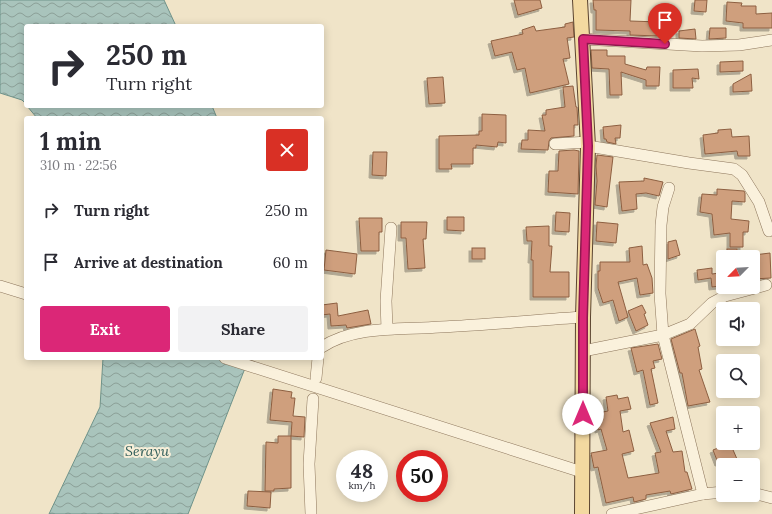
<!DOCTYPE html>
<meta charset="utf-8">
<style>
body{margin:0;font-family:Lora,serif;background:#f2f2f3;color:#2b2b33;height:100vh;display:flex;flex-direction:column;font-size:15px;white-space:nowrap}
*{box-sizing:border-box;margin:0}
p{font-size:13px;color:#7c7c81}
.icon{flex:none;width:22px;height:22px;fill:none;stroke:currentColor;stroke-width:2;stroke-linecap:round;stroke-linejoin:round}
.map{position:relative;flex:1;overflow:hidden}
.side{position:absolute;left:24px;top:116px;width:300px;height:244px;display:flex;flex-direction:column;background:#fff;border-radius:4px;box-shadow:0 2px 10px #0003}
.side>*{flex:none}
.top-card{position:absolute;left:24px;top:24px;width:300px;height:84px;border-radius:4px;box-shadow:0 2px 10px #0003;background:#fff;color:#2b2b33;overflow:hidden}
.needle{width:26px;rotate:246deg}
.controls{position:absolute;left:716px;top:250px;display:grid;gap:8px}
.controls a{display:grid;place-items:center;width:44px;height:44px;border-radius:4px;background:#fff;box-shadow:0 2px 10px #0003;font-size:20px}
.speed{position:absolute;left:336px;top:450px;display:flex;gap:8px;font-size:20px;font-weight:700;text-align:center}
.speed>*{display:grid;place-content:center;width:52px;height:52px;border-radius:50%;background:#fff;box-shadow:0 2px 10px #0003;line-height:1}
.speed small{font-size:10px;font-weight:400}
.speed .limit{border:6px solid #d22;background:#fff;color:#111}
.pin{position:absolute;display:grid;place-items:center;width:34px;height:34px;color:#fff;margin:-41px -17px;border-radius:50% 50% 50% 0;rotate:-45deg;box-shadow:0 0 4px #0007}
.pin .icon{rotate:45deg}
.me{position:absolute;width:44px;margin:-22px;rotate:0deg;stroke-linejoin:round;filter:drop-shadow(0 0 3px #0008)}
.turn{display:flex;align-items:center;gap:14px;height:84px;padding:0 16px;font-size:18px}
.turn .icon{width:52px;height:52px;stroke-width:2.5}
.turn b{display:block;font-size:28px;line-height:34px}
.round{display:grid;place-items:center;flex:none;width:42px;height:42px;border-radius:4px;background:#f2f2f3}
.head{display:flex;align-items:center;justify-content:space-between;height:68px;padding:0 16px}
h1{font-size:24px;font-weight:700;line-height:30px}
.button{display:flex;gap:8px;margin-top:auto;padding:8px 16px}
.button a{flex:1;height:46px;border-radius:4px;background:#db2777;color:#fff;font-size:16px;font-weight:700;line-height:46px;text-align:center}
.button a+a{background:#f2f2f3;color:#2b2b33}
ul{padding:0;list-style:none}
li{display:flex;align-items:center;gap:12px;height:52px;padding:0 16px}
li div{flex:1}
li b{display:block;font-size:15px}
li em{font-style:normal}
.map>svg:first-child{display:block}
.water{fill:url(#water-waves);stroke:#6f938a}
.building{fill:#cf9f7d;stroke:#8d5f41;filter:url(#shadow)}
.lines{fill:none;stroke-linecap:round;stroke-linejoin:round}
.minor-casing{stroke:#8d765c;stroke-width:12}
.major-casing{stroke:#5b4430;stroke-width:16}
.minor{stroke:#faf1dc;stroke-width:11}
.major{stroke:#f3d9a0;stroke-width:14}
.route-casing{stroke:#8e194d;stroke-width:10}
.route{stroke:#db2777;stroke-width:7}
.labels{text-anchor:middle;stroke-width:4;stroke-linejoin:round;paint-order:stroke}
.water-label{font-size:14px;font-style:italic;fill:#2f5d5a;stroke:#f7eed8}
</style>
<div class="map">
<svg width="772" height="514" viewBox="0 0 772 514">
<defs>
<pattern id="water-waves" width="16" height="10" patternUnits="userSpaceOnUse"><rect width="16" height="10" fill="#a9c4bc"/><path d="M0 5q4-4 8 0t8 0" fill="none" stroke="#8ba098"/></pattern>
<filter id="shadow"><feDropShadow dx="-3" dy="3" stdDeviation="0" flood-color="#0004"/></filter>
</defs>
<rect width="100%" height="100%" fill="#f0e4c8"/>
<g class="water">
<path d="M0 0H164L176 26H26V104L22 100 0 93Z"/>
<path d="M27 106H212L217 118H37Z"/>
<path d="M103 358H249L188 514H49L100 407Z"/>
</g>
<g class="building">
<path d="M514 0H540L542 8 518 15Z"/>
<path d="M593 0H631L630 21 660 22 659 36 630 35V31L596 30V10H594Z"/>
<path d="M695 0H707L706 12 694 11Z"/>
<path d="M727 2 742 3 741 6H756V14L772 13V28H743V23L726 21Z"/>
<path d="M573 22 574 37 567 38 570 58 563 59 569 84 530 93 525 68 517 70 512 52 495 56 491 41 523 34 522 30 534 26 536 31 565 27V24Z"/>
<path d="M710 28H726V38L709 39Z"/>
<path d="M695 29 696 39 679 38V31Z"/>
<path d="M591 50H607V56H625V64L646 70 647 67H660L659 86H646V80L621 72 622 95H610L609 69 592 68Z"/>
<path d="M743 61V71L720 72V62Z"/>
<path d="M698 69 699 79 692 78 693 88H673V70Z"/>
<path d="M751 74 752 91 733 92V84Z"/>
<path d="M443 77 445 103 429 104 427 78Z"/>
<path d="M573 86 576 107H577L578 125H574V136L551 138 549 141 548 150 521 149 522 140H528V130L545 131 542 115H546V110L565 107 563 87Z"/>
<path d="M482 114 506 115V143L498 142 497 147 476 145V148H473V164H451L452 169H439V136L479 135V131H482Z"/>
<path d="M621 125 620 138H615L616 144 607 142 606 139H604L603 127Z"/>
<path d="M731 129 732 137 749 136 750 156H738L737 151 705 154 703 135 718 133V130Z"/>
<path d="M574 150 579 151 578 194 548 192 549 171H558L559 151Z"/>
<path d="M373 152H387L386 176 372 175Z"/>
<path d="M597 155 613 157 607 207 595 205 597 181 596 166Z"/>
<path d="M644 178 663 182 659 196 646 193 636 194 637 209 622 211 619 182 644 181Z"/>
<path d="M717 189 744 191 745 193V202L732 201 731 219 749 221 748 232H743V247H730V233L714 235 712 214 700 212 702 194 717 195Z"/>
<path d="M556 212 570 213 569 232 555 231Z"/>
<path d="M447 217H464V231L447 230Z"/>
<path d="M359 218H382V232H379V251H361Z"/>
<path d="M401 222H427L426 239H423L425 268 408 269 406 238H401Z"/>
<path d="M597 222 618 224 616 243 596 241Z"/>
<path d="M549 226V246H552L550 272H569V297H533V260H531L532 241H527L526 227Z"/>
<path d="M676 240 680 255 668 259V242Z"/>
<path d="M642 246 643 265 647 264 652 278 653 293 640 295 637 278 618 282 628 317 619 321 613 300 603 303 598 288V271H600V262H630L629 248Z"/>
<rect x="472" y="248" width="13" height="11"/>
<rect x="727" y="249" width="10" height="8"/>
<path d="M326 250 357 254 355 274 324 270Z"/>
<path d="M770 253 771 278 753 279V267H756L754 255Z"/>
<path d="M712 268V274L719 273 720 286 712 287 711 278 698 280 697 270Z"/>
<path d="M337 303 338 316 368 310 371 324 347 328 346 325 331 326 330 314 322 315V305Z"/>
<path d="M642 305 646 313 644 314 648 325 636 331 628 311Z"/>
<path d="M695 329 700 346 698 347 702 369 699 370 710 402 688 406 682 373H680L671 339Z"/>
<path d="M658 344 662 359 653 361 655 368 651 369 658 403 650 405 643 370 637 372 631 348Z"/>
<path d="M273 389 292 392 291 398H295L293 416 305 417 304 437 291 436 292 422 270 420Z"/>
<path d="M617 395 618 399 628 397 631 409 620 411 623 432 629 430 634 451 622 454 628 478 659 473 655 453 661 452 650 423 673 417 675 429 666 431 673 452 682 451 685 472H687L692 489 671 494 670 491 646 495V499L634 502 633 497 606 503 598 467 594 468 591 453 607 450 601 429 598 430 597 413 608 411 606 397Z"/>
<path d="M278 436H291V488L274 489V491H265L266 442 278 443Z"/>
<path d="M730 443 737 459 723 465 722 462 718 463 713 450Z"/>
<path d="M248 491 271 492 270 508 247 506Z"/>
</g>
<g class="lines">
<defs>
<g id="minor">
<path d="M583 39 702 46 739 45 772 40"/>
<path d="M555 144 588 142"/>
<path d="M588 146 689 163 734 169 742 175 759 202 769 231"/>
<path d="M669 188 663 207 661 225 660 294 663 335 703 494"/>
<path d="M0 286 26 294"/>
<path d="M387 329 386 301 391 228"/>
<path d="M322 347C355 325 403 330 440 327 488 325 536 320 583 317"/>
<path d="M583 351 663 335 690 324 712 303 725 296 766 285"/>
<path d="M225 358 582 472"/>
<path d="M316 378 318 358"/>
<path d="M753 493 772 498"/>
<path d="M311 514 309 464 313 399"/>
<path d="M612 514 703 494 723 492"/>
</g>
<path id="major" d="M580 0 588 146 583 317 582 514"/>
</defs>
<use href="#minor" class="minor-casing"/>
<use href="#major" class="major-casing"/>
<use href="#minor" class="minor"/>
<use href="#major" class="major"/>
</g>
<g class="lines">
<defs>
<path id="route" d="M583 414V318L588 146 583 39 665 44"/>
</defs>
<use href="#route" class="route-casing"/>
<use href="#route" class="route"/>
</g>
<g class="labels">
<g class="water-label">
<text x="147" y="456">Serayu</text>
</g>
</g>
</svg>
<div class="controls">
<a><svg class="needle" viewBox="-14 -14 28 28"><path d="M0-13l5 13h-10z" fill="#e53935"/><path d="M0 13l5-13h-10z" fill="#7c7c81"/></svg></a>
<a><svg class="icon" aria-label="sound" viewBox="0 0 24 24"><path d="M4 9h4l5-4v14l-5-4H4zM17 9q2 3 0 6"/></svg></a>
<a><svg class="icon" aria-label="search" viewBox="0 0 24 24"><circle cx="10" cy="10" r="6"/><path d="M15 15l6 6"/></svg></a>
<a>+</a>
<a>−</a>
</div>
<div class="speed"><div>48<small>km/h</small></div><div class="limit">50</div></div>
<div class="pin" style="left:665px;top:44px;background:#d93025"><svg class="icon" aria-label="arrive" viewBox="0 0 24 24"><path d="M6 21V4h12l-3 4 3 4H6"/></svg></div>
<svg class="me" style="left:583px;top:414px" viewBox="-20 -20 40 40"><circle r="19" fill="#fff"/><path d="M0-13L10 11 0 6-10 11z" fill="#db2777"/></svg>
<div class="top-card">
<div class="turn"><svg class="icon" aria-label="right" viewBox="0 0 24 24"><path d="M7 20v-9h11M14 6l5 5-5 5"/></svg><div><b>250 m</b>Turn right</div></div>
</div>
<section class="side">
<div class="head"><div><h1>1 min</h1><p>310 m · 22:56</p></div><a class="round" style="background:#d93025;color:#fff"><svg class="icon" aria-label="close" viewBox="0 0 24 24"><path d="M6 6l12 12M18 6L6 18"/></svg></a></div>
<ul>
<li><svg class="icon" aria-label="right" viewBox="0 0 24 24"><path d="M7 20v-9h11M14 6l5 5-5 5"/></svg><div><b>Turn right</b></div><em>250 m</em></li>
<li><svg class="icon" aria-label="arrive" viewBox="0 0 24 24"><path d="M6 21V4h12l-3 4 3 4H6"/></svg><div><b>Arrive at destination</b></div><em>60 m</em></li>
</ul>
<div class="button"><a>Exit</a><a>Share</a></div>
</section>
</div>
